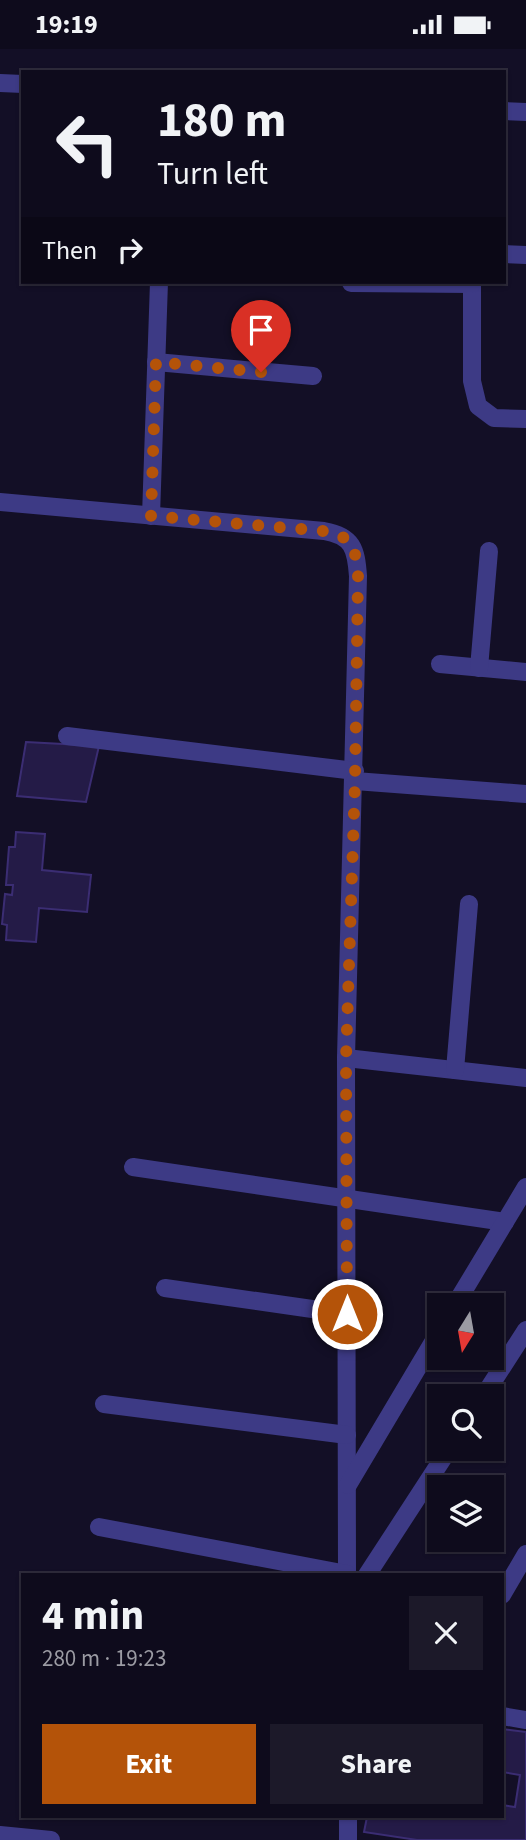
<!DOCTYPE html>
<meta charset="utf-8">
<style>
body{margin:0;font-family:"Source Sans 3",sans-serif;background:#1c1929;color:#f1f3f6;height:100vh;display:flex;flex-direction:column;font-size:26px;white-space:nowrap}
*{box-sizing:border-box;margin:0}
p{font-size:23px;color:#9b9ba3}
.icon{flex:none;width:38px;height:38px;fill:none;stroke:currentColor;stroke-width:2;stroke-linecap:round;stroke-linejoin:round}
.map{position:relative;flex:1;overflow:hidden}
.panel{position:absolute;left:21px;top:1524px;width:483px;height:245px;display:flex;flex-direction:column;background:#0e0b1c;border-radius:0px;box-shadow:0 2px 5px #0004,0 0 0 2px #2e2b3b}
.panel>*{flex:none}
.banner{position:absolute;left:21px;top:21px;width:485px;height:214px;border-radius:0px;box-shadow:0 2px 5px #0004,0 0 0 2px #2e2b3b;background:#0e0b1c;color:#f1f3f6;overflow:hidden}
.needle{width:46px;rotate:191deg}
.fabs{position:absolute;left:427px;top:1244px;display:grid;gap:14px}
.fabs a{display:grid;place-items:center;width:77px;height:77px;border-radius:0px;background:#0e0b1c;box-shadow:0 2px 5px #0004,0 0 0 2px #2e2b3b;font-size:35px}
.pin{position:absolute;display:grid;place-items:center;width:60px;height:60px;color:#fff;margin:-72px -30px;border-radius:50% 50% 50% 0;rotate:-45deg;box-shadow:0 0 7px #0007}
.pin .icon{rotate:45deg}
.me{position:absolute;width:77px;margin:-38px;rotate:0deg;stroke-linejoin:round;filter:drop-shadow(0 0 5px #0008)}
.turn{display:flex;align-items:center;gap:24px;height:147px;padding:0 21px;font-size:32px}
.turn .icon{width:91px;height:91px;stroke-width:2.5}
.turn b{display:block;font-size:49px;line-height:60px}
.then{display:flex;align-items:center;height:66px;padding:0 21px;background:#0003;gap:14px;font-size:26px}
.round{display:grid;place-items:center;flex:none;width:74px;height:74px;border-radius:0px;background:#1c1929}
.summary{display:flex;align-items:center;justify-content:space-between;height:119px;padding:0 21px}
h1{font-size:42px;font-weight:700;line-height:52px}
.button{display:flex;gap:14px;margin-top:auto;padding:14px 21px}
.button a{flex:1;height:80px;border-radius:0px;background:#b45309;color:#fff;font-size:28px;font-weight:700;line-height:80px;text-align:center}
.button a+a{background:#1c1929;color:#f1f3f6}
.status{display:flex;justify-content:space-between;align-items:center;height:49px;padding:0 35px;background:#0e0b1c;direction:ltr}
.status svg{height:19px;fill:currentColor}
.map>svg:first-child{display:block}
.building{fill:#241b47;stroke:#3b2d73;stroke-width:2}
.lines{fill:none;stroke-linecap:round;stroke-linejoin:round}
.minor{stroke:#3d3a85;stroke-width:18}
.route{stroke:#b45309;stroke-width:12;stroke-dasharray:0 21.6}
</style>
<div class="status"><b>19:19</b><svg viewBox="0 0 49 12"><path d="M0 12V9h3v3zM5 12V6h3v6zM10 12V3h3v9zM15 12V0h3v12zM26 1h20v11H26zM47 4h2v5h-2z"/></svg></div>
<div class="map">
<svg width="526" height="1791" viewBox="0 0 526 1791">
<rect width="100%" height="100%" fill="#130f26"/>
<g class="building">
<path d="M26 693 99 697 86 753 17 747Z"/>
<path d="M16 783 45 785 42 821 91 826 87 863 39 859 36 893 6 891 7 876 2 875 5 845 12 846 13 836H6L9 798H15Z"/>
<path d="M502 1680 526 1683V1791H417L364 1783 367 1768H502V1756L515 1758 520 1726 502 1723Z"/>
</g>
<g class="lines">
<g class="minor">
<path d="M0 34 23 35"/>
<path d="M504 62 526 63"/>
<path d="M504 205 526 206"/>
<path d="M472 233V332L478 357 494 369 526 370"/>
<path d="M351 234 472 235"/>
<path d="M156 313 313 327"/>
<path d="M0 453 324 482C353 487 356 500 358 527L346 1009 347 1526"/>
<path d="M151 467 159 233"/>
<path d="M440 615 526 623"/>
<path d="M479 619 489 502"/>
<path d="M67 687 355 722"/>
<path d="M355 732 526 745"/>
<path d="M346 1009 526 1029"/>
<path d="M455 1021 469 855"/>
<path d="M133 1118 505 1173"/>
<path d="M165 1239 347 1265"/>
<path d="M455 1256 526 1138"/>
<path d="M483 1348 526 1281"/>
<path d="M104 1355 347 1386"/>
<path d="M348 1436 439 1283"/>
<path d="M99 1478 347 1525"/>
<path d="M367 1526 449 1400"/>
<path d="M502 1546 526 1505"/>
<path d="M502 1667 526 1671"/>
<path d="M348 1768V1791"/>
<path d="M0 1786 51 1791"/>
</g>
</g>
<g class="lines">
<path class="route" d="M261 323 156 313 151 467 324 482C353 487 356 500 358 527L355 732 346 1009 347 1265"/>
</g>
</svg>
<div class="fabs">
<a><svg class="needle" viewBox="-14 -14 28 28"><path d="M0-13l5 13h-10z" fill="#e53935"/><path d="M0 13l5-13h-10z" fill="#9b9ba3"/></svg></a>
<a><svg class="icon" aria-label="search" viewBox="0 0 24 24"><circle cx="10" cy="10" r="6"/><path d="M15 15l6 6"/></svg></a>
<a><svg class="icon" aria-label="layers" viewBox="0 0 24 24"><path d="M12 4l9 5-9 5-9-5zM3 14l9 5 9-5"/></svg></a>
</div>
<div class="pin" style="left:261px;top:323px;background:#d93025"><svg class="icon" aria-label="arrive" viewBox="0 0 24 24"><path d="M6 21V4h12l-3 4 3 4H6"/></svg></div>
<svg class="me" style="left:347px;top:1265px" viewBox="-20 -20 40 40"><circle r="17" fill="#b45309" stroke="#fff" stroke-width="3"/><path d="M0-11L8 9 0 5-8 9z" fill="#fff"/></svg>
<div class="banner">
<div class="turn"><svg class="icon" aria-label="left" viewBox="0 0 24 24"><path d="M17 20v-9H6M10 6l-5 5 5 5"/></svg><div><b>180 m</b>Turn left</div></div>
<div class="then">Then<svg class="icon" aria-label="right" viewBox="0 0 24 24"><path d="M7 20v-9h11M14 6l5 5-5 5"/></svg></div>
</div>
<section class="panel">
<div class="summary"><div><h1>4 min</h1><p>280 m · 19:23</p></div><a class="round"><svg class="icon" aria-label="close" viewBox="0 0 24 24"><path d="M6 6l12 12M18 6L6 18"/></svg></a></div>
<div class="button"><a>Exit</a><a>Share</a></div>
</section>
</div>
